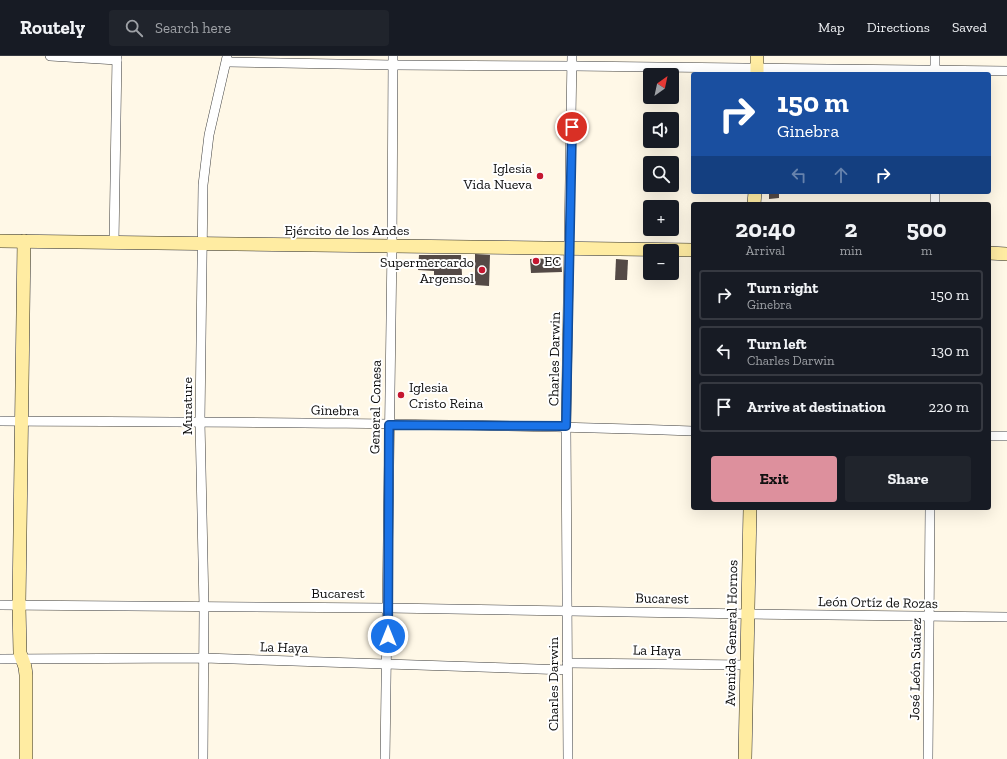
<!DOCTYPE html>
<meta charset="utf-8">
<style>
body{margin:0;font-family:"Zilla Slab",serif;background:#20242c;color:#f1f3f6;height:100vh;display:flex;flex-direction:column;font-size:15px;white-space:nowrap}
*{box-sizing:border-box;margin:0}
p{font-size:13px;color:#9ea1a6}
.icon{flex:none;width:22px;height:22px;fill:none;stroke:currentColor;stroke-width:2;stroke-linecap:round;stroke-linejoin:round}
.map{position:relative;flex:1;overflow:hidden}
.drawer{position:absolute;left:691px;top:146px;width:300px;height:308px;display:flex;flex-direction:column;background:#171b24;border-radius:4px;box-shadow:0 4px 16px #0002}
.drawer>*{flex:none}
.hud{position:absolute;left:691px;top:16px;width:300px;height:122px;border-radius:4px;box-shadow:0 4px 16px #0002;background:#1a4fa0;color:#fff;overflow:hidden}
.needle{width:26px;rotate:33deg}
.buttons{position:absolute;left:643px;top:12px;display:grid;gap:8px}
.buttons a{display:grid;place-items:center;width:36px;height:36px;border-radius:4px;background:#171b24;box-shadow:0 4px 16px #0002;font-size:20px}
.pin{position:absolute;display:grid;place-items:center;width:34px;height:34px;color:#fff;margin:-17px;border:2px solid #fff;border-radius:50%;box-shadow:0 1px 4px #0007}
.me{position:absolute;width:44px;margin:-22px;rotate:0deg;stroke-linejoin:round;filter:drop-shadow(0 0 3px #0008)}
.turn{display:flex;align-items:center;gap:14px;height:84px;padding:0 20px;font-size:18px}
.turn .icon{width:52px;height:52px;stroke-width:2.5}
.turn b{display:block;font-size:28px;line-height:34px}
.lanes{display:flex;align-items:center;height:38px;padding:0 20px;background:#0003;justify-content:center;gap:20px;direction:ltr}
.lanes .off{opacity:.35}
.eta{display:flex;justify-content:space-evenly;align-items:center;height:68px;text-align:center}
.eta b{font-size:24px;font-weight:700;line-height:28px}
.cta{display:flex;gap:8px;margin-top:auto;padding:8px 20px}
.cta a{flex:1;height:46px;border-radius:4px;background:#dd909d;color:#111;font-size:16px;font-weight:700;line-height:46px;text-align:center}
.cta a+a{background:#20242c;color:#f1f3f6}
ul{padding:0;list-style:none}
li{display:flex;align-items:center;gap:12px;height:50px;margin:0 8px 6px;padding:0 12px;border:2px solid #363941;border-radius:4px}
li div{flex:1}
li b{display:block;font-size:15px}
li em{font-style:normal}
header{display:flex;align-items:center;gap:24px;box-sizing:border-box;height:56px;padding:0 20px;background:#171b24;border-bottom:1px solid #363941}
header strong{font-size:19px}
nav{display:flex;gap:22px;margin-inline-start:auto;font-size:14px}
.search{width:280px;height:36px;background:#20242c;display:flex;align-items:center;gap:10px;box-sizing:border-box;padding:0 14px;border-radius:4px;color:#9ea1a6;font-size:15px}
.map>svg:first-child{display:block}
.building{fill:#544a46}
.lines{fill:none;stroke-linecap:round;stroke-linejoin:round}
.street-casing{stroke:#3d3d3d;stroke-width:10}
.secondary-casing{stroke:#2c2c2c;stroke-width:14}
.street{stroke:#fff;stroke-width:9}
.secondary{stroke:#ffeca2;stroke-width:13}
.route-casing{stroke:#114b97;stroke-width:10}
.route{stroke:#1a73e8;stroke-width:7}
.poi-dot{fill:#c51730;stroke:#fff;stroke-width:1.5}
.labels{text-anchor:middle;stroke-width:4;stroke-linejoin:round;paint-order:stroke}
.poi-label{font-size:14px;fill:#0a0a0a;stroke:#fff;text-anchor:end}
.street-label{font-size:14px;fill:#0a0a0a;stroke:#fff}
</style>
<header>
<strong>Routely</strong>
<div class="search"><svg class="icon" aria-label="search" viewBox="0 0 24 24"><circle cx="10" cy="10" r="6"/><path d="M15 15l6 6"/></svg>Search here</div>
<nav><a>Map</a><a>Directions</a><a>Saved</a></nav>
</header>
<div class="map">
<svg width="1007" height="703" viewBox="0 0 1007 703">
<rect width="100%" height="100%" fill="#fff8e7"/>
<g class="building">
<path d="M779 137V142L769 143V138Z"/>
<path d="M475 198 490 199 489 230 475 229Z"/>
<path d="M419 199H461L462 219H434V215L418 214Z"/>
<path d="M558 202 561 205 562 216 531 217 530 203Z"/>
<path d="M616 203 628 204 627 224H615Z"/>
</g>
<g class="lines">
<defs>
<g id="street">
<path d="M50 0 117 4"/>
<path d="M227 6 393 9 572 10 1007 15"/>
<path d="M935 18V0"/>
<path d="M935 136V148"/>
<path d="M114 187 117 0"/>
<path d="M0 365C231 366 462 367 693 375"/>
<path d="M989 380H1007"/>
<path d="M0 549 388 552 748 558 1007 561"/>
<path d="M0 603 204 602 567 614"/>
<path d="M567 607 747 609"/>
<path d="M203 703 204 551 200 365 203 129 209 79 227 1"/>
<path d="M385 703 392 190 393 0"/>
<path d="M568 703 566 370 572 0"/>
<path d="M928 703 930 452"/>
</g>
<g id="secondary">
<path d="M757 18V0"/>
<path d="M754 148 755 136"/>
<path d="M0 185 693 194"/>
<path d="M24 185 19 549 20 597 25 611 26 619V703"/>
<path d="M989 197 1007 198"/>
<path d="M745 703 750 452"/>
</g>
</defs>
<use href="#street" class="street-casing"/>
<use href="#secondary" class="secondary-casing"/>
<use href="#street" class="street"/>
<use href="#secondary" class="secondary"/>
</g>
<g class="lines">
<defs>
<path id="route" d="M388 580 389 369 566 370 572 71"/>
</defs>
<use href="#route" class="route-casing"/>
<use href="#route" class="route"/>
</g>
<g class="poi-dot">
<circle cx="540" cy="120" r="4"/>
<circle cx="536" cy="205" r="4"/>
<circle cx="482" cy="214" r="4"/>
<circle cx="401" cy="339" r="4"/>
</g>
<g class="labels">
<g class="poi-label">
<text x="532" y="117">Iglesia<tspan x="532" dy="16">Vida Nueva</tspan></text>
<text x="544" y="210" text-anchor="start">EC</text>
<text x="474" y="211">Supermercardo<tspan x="474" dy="16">Argensol</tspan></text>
<text x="409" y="336" text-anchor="start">Iglesia<tspan x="409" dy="16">Cristo Reina</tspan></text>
</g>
<g class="street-label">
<text x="347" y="179">Ejército de los Andes</text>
<text transform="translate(554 303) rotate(-89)" y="5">Charles Darwin</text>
<text transform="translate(187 350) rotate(-90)" y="5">Murature</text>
<text transform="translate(375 351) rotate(-89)" y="5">General Conesa</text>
<text transform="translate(335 354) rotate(1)" y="5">Ginebra</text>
<text x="338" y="542">Bucarest</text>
<text transform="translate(662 542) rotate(1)" y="5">Bucarest</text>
<text transform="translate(878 546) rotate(1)" y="5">León Ortíz de Rozas</text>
<text transform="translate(731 577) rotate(-89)" y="5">Avenida General Hornos</text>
<text transform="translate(284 591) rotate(2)" y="5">La Haya</text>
<text transform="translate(657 594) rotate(1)" y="5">La Haya</text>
<text transform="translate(915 613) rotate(-89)" y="5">José León Suárez</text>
<text transform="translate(553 628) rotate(-90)" y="5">Charles Darwin</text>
</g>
</g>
</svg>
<div class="buttons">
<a><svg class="needle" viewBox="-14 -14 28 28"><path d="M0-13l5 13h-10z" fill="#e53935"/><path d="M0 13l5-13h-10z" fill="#9ea1a6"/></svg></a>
<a><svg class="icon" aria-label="sound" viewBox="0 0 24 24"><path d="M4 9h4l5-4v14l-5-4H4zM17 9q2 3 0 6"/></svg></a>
<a><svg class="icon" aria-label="search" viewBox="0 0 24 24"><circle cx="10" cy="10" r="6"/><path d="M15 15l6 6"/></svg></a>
<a>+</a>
<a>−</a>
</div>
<div class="pin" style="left:572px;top:71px;background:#d93025"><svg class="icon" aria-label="arrive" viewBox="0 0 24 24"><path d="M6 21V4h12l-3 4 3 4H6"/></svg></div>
<svg class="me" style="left:388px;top:580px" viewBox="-20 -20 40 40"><circle r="17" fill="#1a73e8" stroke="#fff" stroke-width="3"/><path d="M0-11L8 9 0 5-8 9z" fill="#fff"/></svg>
<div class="hud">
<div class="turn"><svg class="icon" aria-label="right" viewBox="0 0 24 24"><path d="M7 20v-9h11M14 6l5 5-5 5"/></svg><div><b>150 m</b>Ginebra</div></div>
<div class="lanes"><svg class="icon off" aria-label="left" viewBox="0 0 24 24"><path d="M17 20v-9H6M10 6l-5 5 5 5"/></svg><svg class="icon off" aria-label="ahead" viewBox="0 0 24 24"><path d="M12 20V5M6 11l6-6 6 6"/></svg><svg class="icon" aria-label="right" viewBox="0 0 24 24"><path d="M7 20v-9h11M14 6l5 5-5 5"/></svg></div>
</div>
<section class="drawer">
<div class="eta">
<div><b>20:40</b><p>Arrival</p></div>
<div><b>2</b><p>min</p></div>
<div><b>500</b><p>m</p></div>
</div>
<ul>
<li><svg class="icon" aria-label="right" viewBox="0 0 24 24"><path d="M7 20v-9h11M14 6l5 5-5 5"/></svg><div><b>Turn right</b><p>Ginebra</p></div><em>150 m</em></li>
<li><svg class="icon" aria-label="left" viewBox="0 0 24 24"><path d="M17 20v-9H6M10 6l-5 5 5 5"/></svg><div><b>Turn left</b><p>Charles Darwin</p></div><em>130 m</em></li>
<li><svg class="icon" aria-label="arrive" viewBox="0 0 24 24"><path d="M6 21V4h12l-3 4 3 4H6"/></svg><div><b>Arrive at destination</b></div><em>220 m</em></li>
</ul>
<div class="cta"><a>Exit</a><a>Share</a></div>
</section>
</div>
